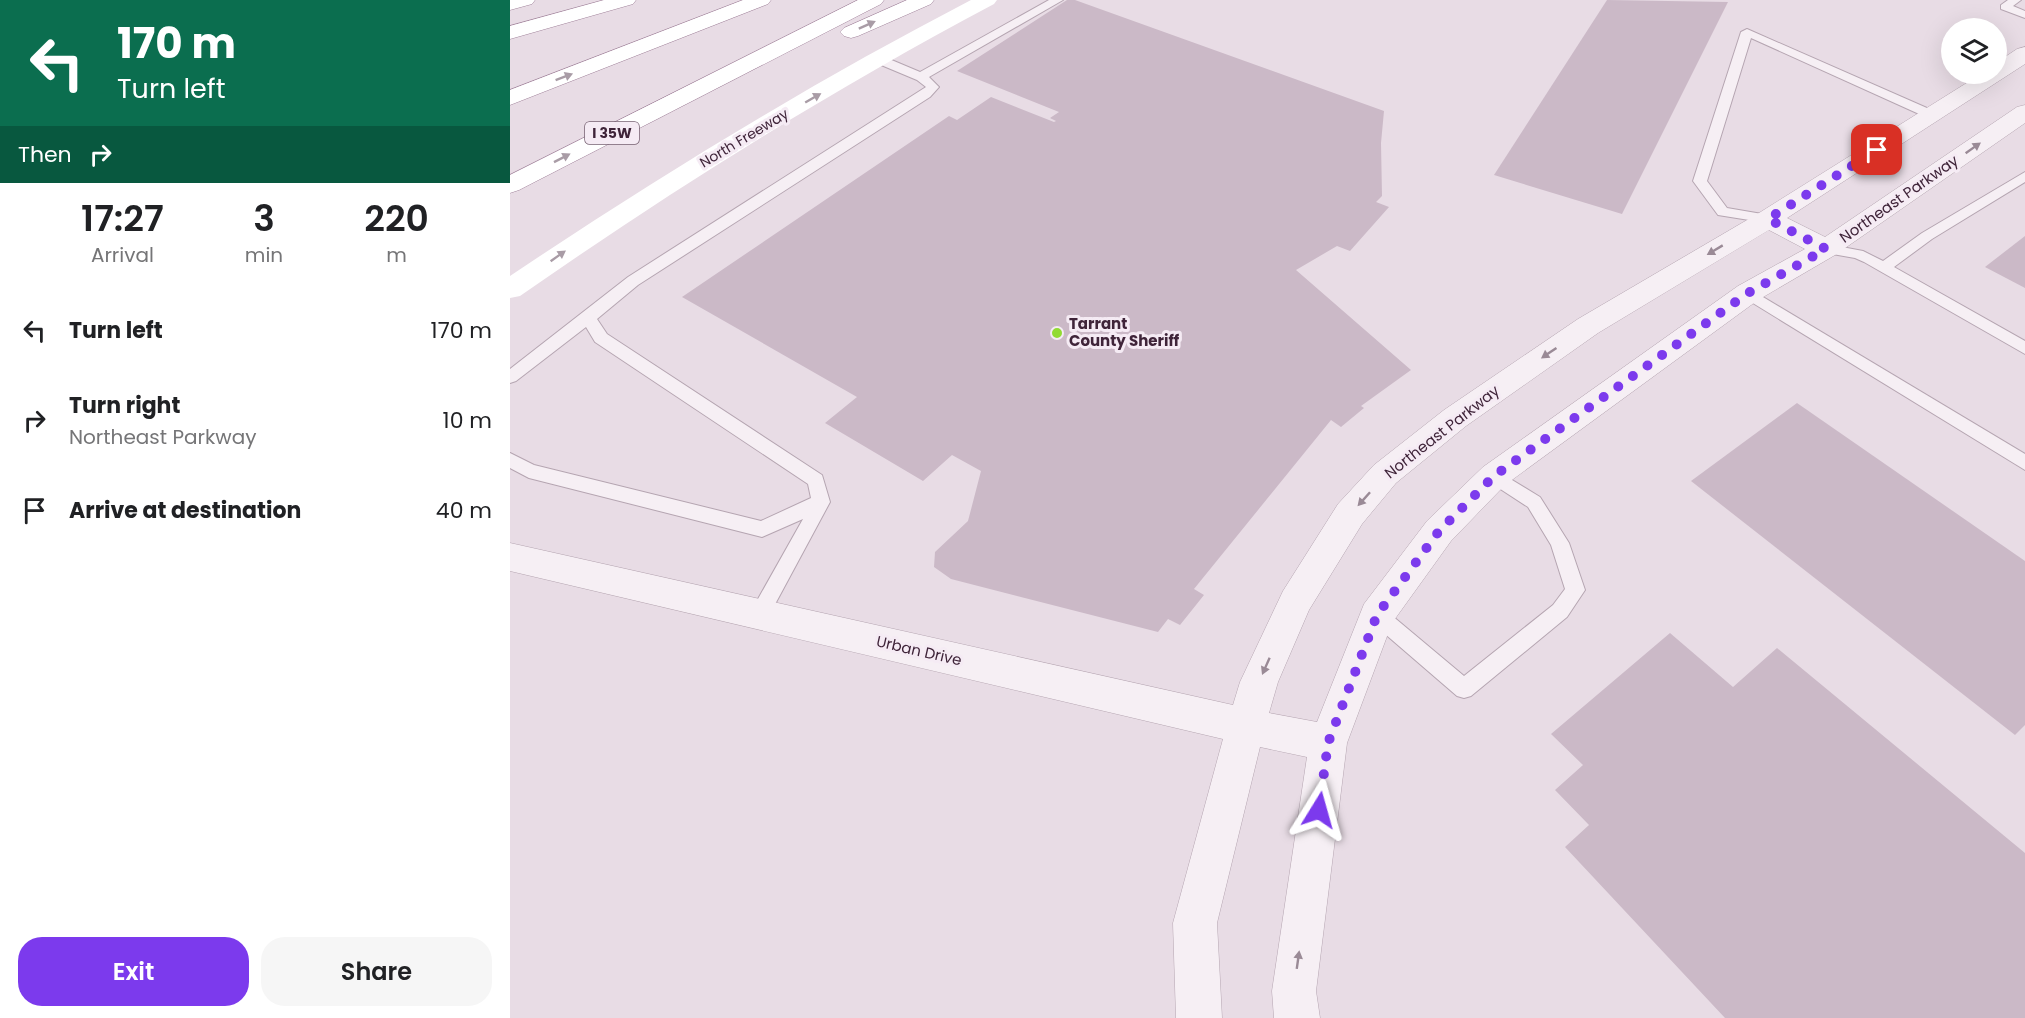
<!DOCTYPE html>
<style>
body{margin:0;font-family:Poppins,sans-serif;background:#f6f6f6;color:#202124;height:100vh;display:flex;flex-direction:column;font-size:22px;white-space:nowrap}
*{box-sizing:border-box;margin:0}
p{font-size:20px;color:#757577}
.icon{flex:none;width:33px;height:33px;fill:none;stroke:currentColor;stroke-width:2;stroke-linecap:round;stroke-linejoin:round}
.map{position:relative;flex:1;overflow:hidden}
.panel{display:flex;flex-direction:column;background:#fff;width:510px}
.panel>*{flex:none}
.hud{background:#0b6e4f;color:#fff;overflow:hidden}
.tools{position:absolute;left:1431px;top:18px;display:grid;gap:12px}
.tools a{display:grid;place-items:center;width:66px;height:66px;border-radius:50%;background:#fff;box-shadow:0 6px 24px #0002;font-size:30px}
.pin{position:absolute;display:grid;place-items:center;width:51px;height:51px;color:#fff;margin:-26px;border-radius:12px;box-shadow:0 3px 9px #0006}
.me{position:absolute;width:66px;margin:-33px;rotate:8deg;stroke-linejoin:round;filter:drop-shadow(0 0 4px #0008)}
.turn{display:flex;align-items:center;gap:21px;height:126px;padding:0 18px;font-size:27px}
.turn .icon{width:78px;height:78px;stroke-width:2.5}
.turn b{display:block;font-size:42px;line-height:51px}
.then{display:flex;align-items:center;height:57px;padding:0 18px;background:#0003;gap:12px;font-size:22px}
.eta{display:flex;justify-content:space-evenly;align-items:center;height:102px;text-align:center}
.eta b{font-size:36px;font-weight:600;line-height:42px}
.button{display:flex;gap:12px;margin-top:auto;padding:12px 18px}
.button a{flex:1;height:69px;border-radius:24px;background:#7c3aed;color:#fff;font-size:24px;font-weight:600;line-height:69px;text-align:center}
.button a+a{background:#f6f6f6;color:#202124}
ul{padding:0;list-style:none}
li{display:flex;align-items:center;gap:18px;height:90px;padding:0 18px}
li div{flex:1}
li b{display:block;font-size:22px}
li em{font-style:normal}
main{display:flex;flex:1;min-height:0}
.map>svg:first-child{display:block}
.building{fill:#cbb9c7}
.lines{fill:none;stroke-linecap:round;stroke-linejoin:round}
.lane-casing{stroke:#b5a5b1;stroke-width:2}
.street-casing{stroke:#b5a5b1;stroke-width:1}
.highway-casing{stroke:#a0829a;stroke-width:1}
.lane{fill:#f6eff4;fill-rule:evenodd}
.street{fill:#f6eff4;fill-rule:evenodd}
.secondary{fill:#fff;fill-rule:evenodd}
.highway{fill:#fff;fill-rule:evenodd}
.oneway{fill:#a99ca6}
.oneway2{fill:#9a8a96}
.route{stroke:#7c3aed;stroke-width:10;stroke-dasharray:0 18}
.poi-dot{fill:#92db33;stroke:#f5ebf4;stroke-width:2}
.labels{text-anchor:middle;stroke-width:6;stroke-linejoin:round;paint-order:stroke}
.shield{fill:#f5ebf4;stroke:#766071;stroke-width:1.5}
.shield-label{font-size:14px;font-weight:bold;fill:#3f2439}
.far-street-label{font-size:14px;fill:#3f2439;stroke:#f5ebf4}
.street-label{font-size:15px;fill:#3f2439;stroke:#f5ebf4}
.poi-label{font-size:15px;font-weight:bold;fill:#3f2439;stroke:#f5ebf4;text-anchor:start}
</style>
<main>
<section class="panel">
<div class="hud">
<div class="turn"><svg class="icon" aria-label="left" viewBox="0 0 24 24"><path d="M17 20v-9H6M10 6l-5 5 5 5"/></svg><div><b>170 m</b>Turn left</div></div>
<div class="then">Then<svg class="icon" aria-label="right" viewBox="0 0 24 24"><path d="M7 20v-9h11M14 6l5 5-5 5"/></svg></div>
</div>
<div class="eta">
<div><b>17:27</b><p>Arrival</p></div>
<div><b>3</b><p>min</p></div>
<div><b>220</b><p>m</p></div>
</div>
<ul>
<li><svg class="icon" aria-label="left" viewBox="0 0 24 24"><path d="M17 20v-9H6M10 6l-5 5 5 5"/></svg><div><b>Turn left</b></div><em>170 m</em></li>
<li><svg class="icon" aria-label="right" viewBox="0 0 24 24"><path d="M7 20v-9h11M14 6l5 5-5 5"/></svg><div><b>Turn right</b><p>Northeast Parkway</p></div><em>10 m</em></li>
<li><svg class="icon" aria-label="arrive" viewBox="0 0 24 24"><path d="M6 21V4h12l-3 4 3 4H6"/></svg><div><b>Arrive at destination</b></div><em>40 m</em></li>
</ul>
<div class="button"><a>Exit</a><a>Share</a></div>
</section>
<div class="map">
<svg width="1515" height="1018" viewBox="0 0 1515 1018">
<rect width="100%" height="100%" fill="#e8dce5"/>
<g class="building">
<path d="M557 0H565L874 111 871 143 872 196 866 202 879 207 840 251 827 246 786 270 901 370 851 406 854 408 831 427 821 420 684 589 694 595 670 625 658 619 648 632 441 579 424 567 425 552 458 521 471 471 442 455 413 481 315 423 347 397 172 297 439 116 447 120 481 97 544 122 546 121 540 118 549 112 447 71Z"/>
<path d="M1097 0 1218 2 1112 214 984 175Z"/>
<path d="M1515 236V288L1475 267Z"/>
<path d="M1287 403 1515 561V725L1505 735 1181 481Z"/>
<path d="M1160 633 1223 687 1267 648 1515 853V1018H1215L1055 847 1079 825 1045 790 1073 765 1041 734Z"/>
</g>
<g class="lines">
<defs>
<g id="lane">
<path d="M539 0H553L419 77 429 87 420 97 128 285 87 319 97 334 312 475 320 502 256 621 249 623 242 621 239 615 293 519 252 537 19 478 0 468V453L24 465 251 521 301 498 298 484 85 342 76 327 6 381 0 383V369L118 277 416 87 407 80 364 62V56H372L410 72Z"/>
<path d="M1498 0H1511L1503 6 1515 11V18L1491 9V5Z"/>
<path d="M1237 29 1426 112 1428 115 1426 118H1418L1241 38 1197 181 1217 208 1258 215 1265 219 1258 223 1208 215 1183 181 1231 32Z"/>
<path d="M1515 172V182L1422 239 1384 267 1515 341V354L1354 262 1345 258 1311 252 1309 249 1316 244 1353 251 1373 261 1412 233Z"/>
<path d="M1238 288 1515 454V470L1233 297 1230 293Z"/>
<path d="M984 469 1030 497 1059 543 1075 590 1057 617 961 696 954 698 947 696 860 621 857 615 860 609 867 607 874 609 954 676 1043 605 1055 589 1041 545 1018 507 978 481 975 476 978 471Z"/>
</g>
<path id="street" d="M1515 47V64L1277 218 1315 237 1507 107 1515 105V123L1325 255 1248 300 995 485 941 541 882 623 837 743 806 991 810 1018H764L762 991 797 757 750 747 707 923 712 1018H666L663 923 713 739 0 571V543L723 705 730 682 773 591 828 504 864 465 934 410 1068 319 1249 213 1471 74H1486V63L1507 49ZM1259 230 1295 249 1228 286 973 467 917 521 854 604 807 722 759 713 768 682 799 610 852 524 886 483 956 426 1088 333Z"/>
<g id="highway">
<path d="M0 0H25L22 4 0 10Z"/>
<path d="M94 0H126L123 4 0 39V26Z"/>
<path d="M233 0H261L258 4 0 105V90Z"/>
<path d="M348 0H374L371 4 9 190 0 193V175Z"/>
<path d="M397 0H424L421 4 348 36 341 38 334 36 330 32 334 28Z"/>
</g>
</defs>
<use href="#lane" class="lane-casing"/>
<use href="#street" class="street-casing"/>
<use href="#highway" class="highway-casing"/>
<use href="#lane" class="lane"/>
<use href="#street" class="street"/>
<path class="secondary" d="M461 0H487L484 4C320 91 162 190 10 296L0 298V276C149 176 303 82 461 0Z"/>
<use href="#highway" class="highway"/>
</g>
<defs><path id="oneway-solid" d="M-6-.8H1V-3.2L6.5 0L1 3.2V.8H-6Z" transform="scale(1.5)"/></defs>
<g class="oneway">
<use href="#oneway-solid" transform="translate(357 25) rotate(-24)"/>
<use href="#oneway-solid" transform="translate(54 77) rotate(-21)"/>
<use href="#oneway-solid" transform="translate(303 98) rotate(-30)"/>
<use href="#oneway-solid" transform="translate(52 158) rotate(-27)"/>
<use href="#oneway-solid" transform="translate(48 256) rotate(-35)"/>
</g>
<g class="oneway2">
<use href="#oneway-solid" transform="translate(1463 148) rotate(-35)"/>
<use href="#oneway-solid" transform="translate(1205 250) rotate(149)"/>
<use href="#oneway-solid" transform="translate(1039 353) rotate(146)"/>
<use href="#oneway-solid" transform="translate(854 499) rotate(132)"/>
<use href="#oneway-solid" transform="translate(756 666) rotate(114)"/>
<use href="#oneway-solid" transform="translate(788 960) rotate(-82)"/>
</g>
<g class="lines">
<path class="route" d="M809 810 818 743 867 615 929 531 984 476 1238 293 1316 249 1258 219 1367 150"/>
</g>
<circle class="poi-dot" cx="547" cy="333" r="6"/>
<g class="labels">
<rect class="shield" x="75" y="122" width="54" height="22" rx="4.5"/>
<g class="shield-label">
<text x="102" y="138">I 35W</text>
</g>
<g class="far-street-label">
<text transform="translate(234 138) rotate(-31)" y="5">North Freeway</text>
</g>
<g class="street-label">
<text transform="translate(1389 199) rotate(-35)" y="5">Northeast Parkway</text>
<text transform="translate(932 432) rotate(-38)" y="5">Northeast Parkway</text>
<text transform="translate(409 651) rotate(13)" y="5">Urban Drive</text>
</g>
<g class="poi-label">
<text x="559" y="329">Tarrant<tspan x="559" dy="17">County Sheriff</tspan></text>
</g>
</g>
</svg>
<div class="tools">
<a><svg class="icon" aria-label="layers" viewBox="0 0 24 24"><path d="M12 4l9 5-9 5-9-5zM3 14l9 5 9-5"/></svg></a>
</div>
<div class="pin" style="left:1367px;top:150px;background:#d93025"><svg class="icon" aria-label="arrive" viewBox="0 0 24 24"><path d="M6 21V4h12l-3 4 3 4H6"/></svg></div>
<svg class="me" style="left:809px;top:810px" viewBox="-20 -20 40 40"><path d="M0-17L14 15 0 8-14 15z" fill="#7c3aed" stroke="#fff" stroke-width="4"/></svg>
</div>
</main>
